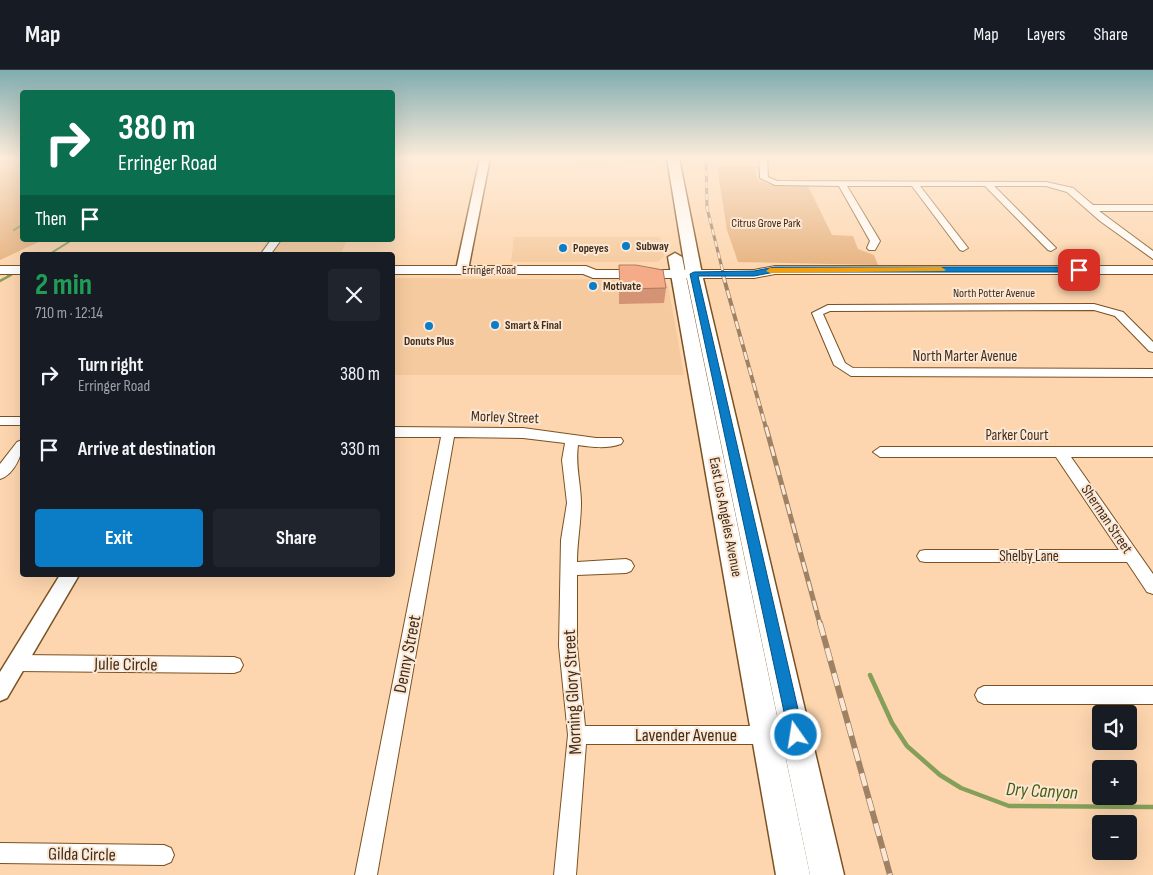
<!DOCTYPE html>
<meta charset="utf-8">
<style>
body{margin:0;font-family:"Sofia Sans Condensed",sans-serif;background:#20242c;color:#f1f3f6;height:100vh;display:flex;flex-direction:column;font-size:19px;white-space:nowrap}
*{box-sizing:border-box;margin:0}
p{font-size:16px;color:#9ea1a6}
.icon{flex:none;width:28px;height:28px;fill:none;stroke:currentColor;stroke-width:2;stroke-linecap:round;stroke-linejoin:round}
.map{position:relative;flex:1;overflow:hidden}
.side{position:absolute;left:20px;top:182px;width:375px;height:325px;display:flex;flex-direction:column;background:#171b24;border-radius:5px;box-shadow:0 5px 20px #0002}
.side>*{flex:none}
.top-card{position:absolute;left:20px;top:20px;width:375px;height:152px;border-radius:5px;box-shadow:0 5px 20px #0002;background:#0b6e4f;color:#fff;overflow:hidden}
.fabs{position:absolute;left:1092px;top:635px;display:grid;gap:10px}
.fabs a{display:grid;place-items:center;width:45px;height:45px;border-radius:5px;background:#171b24;box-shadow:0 5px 20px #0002;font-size:25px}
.pin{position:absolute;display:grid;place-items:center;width:42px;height:42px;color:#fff;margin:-21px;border-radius:10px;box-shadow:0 2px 8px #0006}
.me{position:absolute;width:55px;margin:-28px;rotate:347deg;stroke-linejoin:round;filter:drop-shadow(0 0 4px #0008)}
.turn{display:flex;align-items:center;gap:18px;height:105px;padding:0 15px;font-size:22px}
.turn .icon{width:65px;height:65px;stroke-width:2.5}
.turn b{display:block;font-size:35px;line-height:42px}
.then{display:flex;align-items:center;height:48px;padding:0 15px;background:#0003;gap:10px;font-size:19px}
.round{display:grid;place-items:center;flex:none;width:52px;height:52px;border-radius:5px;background:#20242c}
.overview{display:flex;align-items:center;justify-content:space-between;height:85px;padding:0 15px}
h1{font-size:30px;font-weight:700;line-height:38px;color:#1e9e55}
.action{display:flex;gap:10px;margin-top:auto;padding:10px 15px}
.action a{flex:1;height:58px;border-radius:5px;background:#0b7dc7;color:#fff;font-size:20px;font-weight:700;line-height:58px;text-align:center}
.action a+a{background:#20242c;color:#f1f3f6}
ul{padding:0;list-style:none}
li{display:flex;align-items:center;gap:15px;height:75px;padding:0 15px}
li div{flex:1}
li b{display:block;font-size:19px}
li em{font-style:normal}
header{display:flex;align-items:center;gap:30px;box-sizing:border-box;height:70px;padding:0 25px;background:#171b24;border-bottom:1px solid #363941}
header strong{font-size:24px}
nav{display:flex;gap:28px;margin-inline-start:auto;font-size:18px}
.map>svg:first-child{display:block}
.built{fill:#f5ca9e}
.green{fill:#e6b27f}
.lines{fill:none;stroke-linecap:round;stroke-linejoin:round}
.stream-far2{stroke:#849f59;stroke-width:2}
.stream-far1{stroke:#849f59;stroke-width:2.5}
.stream{stroke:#849f59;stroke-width:4.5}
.minor-casing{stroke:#7c5121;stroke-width:2}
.tertiary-casing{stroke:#7c5121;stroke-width:3}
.secondary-casing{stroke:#7c5121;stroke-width:2}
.primary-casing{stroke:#7c5121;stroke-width:3}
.minor{fill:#fff;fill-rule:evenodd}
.tertiary{fill:#fff;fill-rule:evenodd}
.secondary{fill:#fff;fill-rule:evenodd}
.primary{fill:#fff;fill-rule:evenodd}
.rail-far3-casing{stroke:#9f8264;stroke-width:3}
.rail-far2-casing{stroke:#9f8264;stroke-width:4}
.rail-far1-casing{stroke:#9f8264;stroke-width:5}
.rail-casing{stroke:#9f8264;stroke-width:6}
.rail-far3{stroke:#fbe7d4;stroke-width:2;stroke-dasharray:6;stroke-linecap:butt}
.rail-far2{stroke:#fbe7d4;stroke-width:2.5;stroke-dasharray:8;stroke-linecap:butt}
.rail-far1{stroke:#fbe7d4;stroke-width:3;stroke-dasharray:10;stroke-linecap:butt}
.rail{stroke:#fbe7d4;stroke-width:4.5;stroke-dasharray:13;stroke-linecap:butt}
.wall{fill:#d49375}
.building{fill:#f6ab88;stroke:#ac785f}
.route{fill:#0b7dc7;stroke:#075181}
.slow{fill:#f59e0b}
.poi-dot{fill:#0b7dc7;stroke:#fbe7d4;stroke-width:2}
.labels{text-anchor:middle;stroke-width:4;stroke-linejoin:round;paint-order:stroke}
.far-park-label{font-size:12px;fill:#40280f;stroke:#fbe7d4}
.far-poi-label{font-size:12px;font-weight:bold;fill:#412e1a;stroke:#fbe7d4;text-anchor:start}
.far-street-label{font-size:12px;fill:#412e1a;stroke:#fbe7d4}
.street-label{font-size:15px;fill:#412e1a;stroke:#fbe7d4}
.near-street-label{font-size:18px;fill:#412e1a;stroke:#fbe7d4}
.near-water-label{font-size:19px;font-style:italic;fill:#445d0f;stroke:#fbe7d4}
</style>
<header>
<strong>Map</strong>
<nav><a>Map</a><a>Layers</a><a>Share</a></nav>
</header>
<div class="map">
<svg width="1153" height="805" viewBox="0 0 1153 805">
<rect width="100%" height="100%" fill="#fdd6af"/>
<g class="built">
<path d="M574 88H652L654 95 574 96Z"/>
<path d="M514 167H660L664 186 658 192H511Z"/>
<path d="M268 170H347L340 185H258Z"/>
<path d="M392 208 661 210 668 215 684 305H393Z"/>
</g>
<g class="green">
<path d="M0 88H22V170H43L0 190Z"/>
<path d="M717 96H757L755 103 758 110 772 115 808 116 832 165 853 166 858 179 874 185 878 195 738 192 727 160Z"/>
</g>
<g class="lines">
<g class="stream-far2">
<path d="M14 160 22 155"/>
<path d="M48 185 72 170"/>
<path d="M8 206 22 199"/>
</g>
<path class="stream-far1" d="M0 211 11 205"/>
<path class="stream" d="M870 605 892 653 907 676 940 705 961 718 1009 736 1153 737"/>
<defs>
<g id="minor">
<path d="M759 88H767L768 107 777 111 1046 112 1073 118 1093 135H1153V141H1099L1153 181V189L1100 151 1067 122 1046 116H994L1056 178 1051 181 1048 180 985 116H920L968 178 963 181 960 180 912 116H847L880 171 875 180H869L867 178 870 171 839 116 775 115 760 108Z"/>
<path d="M271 170H281L270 185H260Z"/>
<path d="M1094 234 1123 242 1153 272V282L1149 281 1115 246 1094 240 830 241 823 244 845 293 853 298 1153 299V307L851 306 834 295 812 243 828 235Z"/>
<rect x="0" y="347" width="22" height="8"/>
<path d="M392 357 523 358 596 368H621L623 371 621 374C606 379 592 377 578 375 575 395 581 414 581 433 581 453 577 472 577 492L626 489 631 491 634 496 631 501 626 503 577 505V576L585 656H768L775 658 777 665 775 672 768 674H586L576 805H554L568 665 559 576 561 470 567 433 562 390 565 373 523 368 454 367 377 805H355L441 367H392Z"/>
<path d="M22 370C24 383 14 405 0 409V394L17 372Z"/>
<path d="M880 377H1153V387H1071L1153 504V524L1147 522 1127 492H925L920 491 917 486 920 481 925 480H1119L1056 387H880L873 382Z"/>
<path d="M17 585 234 587 240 589 243 595 240 601 234 603 17 601 11 599 8 593 11 587Z"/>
<path d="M984 616H1153V634H984L978 631 975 625 978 619Z"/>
<path d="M0 773 164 775 171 778 174 785 171 792 164 795 0 793Z"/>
</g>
<g id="tertiary">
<path d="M480 88H490L468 200 462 204 456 200Z"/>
<path d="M60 505H79L7 628 0 631V602Z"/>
</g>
<g id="secondary">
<rect x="0" y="196" width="22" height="8"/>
<path d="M392 196H586L596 200H754L775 196H1153V204H775L754 208H593L583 204H392Z"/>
</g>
<g id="primary">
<path d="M667 88H679L702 204 844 805H810L686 204Z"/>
<path d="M675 183 682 187 810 805H776L668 187Z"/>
</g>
</defs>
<use href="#minor" class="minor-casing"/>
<use href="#tertiary" class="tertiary-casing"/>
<use href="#secondary" class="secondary-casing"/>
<use href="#primary" class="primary-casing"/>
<use href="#minor" class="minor"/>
<use href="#tertiary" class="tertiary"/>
<use href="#secondary" class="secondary"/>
<use href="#primary" class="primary"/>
<defs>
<path id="rail-far3" d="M706 88 707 138 724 206"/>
<path id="rail-far2" d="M723 205 766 358"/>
<path id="rail-far1" d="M766 357 820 554"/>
<path id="rail" d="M820 553 890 805"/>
</defs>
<use href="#rail-far3" class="rail-far3-casing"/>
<use href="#rail-far2" class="rail-far2-casing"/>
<use href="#rail-far1" class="rail-far1-casing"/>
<use href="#rail" class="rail-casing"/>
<use href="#rail-far3" class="rail-far3"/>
<use href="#rail-far2" class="rail-far2"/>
<use href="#rail-far1" class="rail-far1"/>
<use href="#rail" class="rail"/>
</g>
<path class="wall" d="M619 195 666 218 664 233 619 234Z"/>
<path class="building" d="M619 195H636L663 200 666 218 620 219Z"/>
<linearGradient id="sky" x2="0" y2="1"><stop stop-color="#80acaf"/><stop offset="0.44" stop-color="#feeddb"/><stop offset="1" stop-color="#feeddb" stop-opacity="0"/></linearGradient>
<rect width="1153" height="200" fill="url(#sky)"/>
<path class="route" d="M775 197H1079L1083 200 1079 202H775L754 206H698L804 665 802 671 796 673 791 671 789 665 690 204 694 202 754 201Z"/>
<path class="slow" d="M941 197 946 200 944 201 770 203 766 201 770 198Z"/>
<g class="poi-dot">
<circle cx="626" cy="176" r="5"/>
<circle cx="563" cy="178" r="5"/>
<circle cx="593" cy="216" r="5"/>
<circle cx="495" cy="255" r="5"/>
<circle cx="429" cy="256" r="5"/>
</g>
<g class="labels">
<g class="far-park-label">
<text x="766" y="157">Citrus Grove Park</text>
</g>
<g class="far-poi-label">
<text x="636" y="180">Subway</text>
<text x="573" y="182">Popeyes</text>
<text x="603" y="220">Motivate</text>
<text x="505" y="259">Smart &amp; Final</text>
<text x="429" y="275" text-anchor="middle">Donuts Plus</text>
</g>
<g class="far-street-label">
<text x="489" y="204">Erringer Road</text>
<text x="994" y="227">North Potter Avenue</text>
</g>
<g class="street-label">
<text x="965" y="291">North Marter Avenue</text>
<text transform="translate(505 347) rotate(2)" y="5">Morley Street</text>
<text x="1017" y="370">Parker Court</text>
<text transform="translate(726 447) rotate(79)" y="5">East Los Angeles Avenue</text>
<text transform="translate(1107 449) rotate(56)" y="5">Sherman Street</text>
<text x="1029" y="491">Shelby Lane</text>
</g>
<g class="near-street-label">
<text transform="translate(407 584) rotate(-79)" y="6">Denny Street</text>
<text transform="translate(126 594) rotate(1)" y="6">Julie Circle</text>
<text transform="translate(572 622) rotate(-93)" y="6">Morning Glory Street</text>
<text x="686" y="671">Lavender Avenue</text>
<text transform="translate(82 784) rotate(1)" y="6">Gilda Circle</text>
</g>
<g class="near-water-label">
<text transform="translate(1042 720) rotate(3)" y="7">Dry Canyon</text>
</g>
</g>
</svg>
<div class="fabs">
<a><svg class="icon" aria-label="sound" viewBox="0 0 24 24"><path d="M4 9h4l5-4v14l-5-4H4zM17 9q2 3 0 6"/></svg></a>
<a>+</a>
<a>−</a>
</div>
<div class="pin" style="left:1079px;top:200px;background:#d93025"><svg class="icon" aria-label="arrive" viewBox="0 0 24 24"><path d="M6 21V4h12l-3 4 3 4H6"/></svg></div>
<svg class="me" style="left:796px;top:665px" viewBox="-20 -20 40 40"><circle r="17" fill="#0b7dc7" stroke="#fff" stroke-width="3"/><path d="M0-11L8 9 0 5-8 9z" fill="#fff"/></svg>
<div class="top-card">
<div class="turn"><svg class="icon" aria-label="right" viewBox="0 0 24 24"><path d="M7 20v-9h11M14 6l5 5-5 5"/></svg><div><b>380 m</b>Erringer Road</div></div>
<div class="then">Then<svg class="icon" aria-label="arrive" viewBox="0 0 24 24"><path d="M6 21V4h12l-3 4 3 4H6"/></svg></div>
</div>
<section class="side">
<div class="overview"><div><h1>2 min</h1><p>710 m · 12:14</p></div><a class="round"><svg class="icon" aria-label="close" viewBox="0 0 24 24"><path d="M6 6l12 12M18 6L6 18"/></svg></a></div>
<ul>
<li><svg class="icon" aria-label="right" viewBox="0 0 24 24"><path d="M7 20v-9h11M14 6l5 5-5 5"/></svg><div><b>Turn right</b><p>Erringer Road</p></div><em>380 m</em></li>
<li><svg class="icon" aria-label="arrive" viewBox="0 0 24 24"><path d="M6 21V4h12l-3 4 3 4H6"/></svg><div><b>Arrive at destination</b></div><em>330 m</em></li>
</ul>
<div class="action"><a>Exit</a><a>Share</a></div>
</section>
</div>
